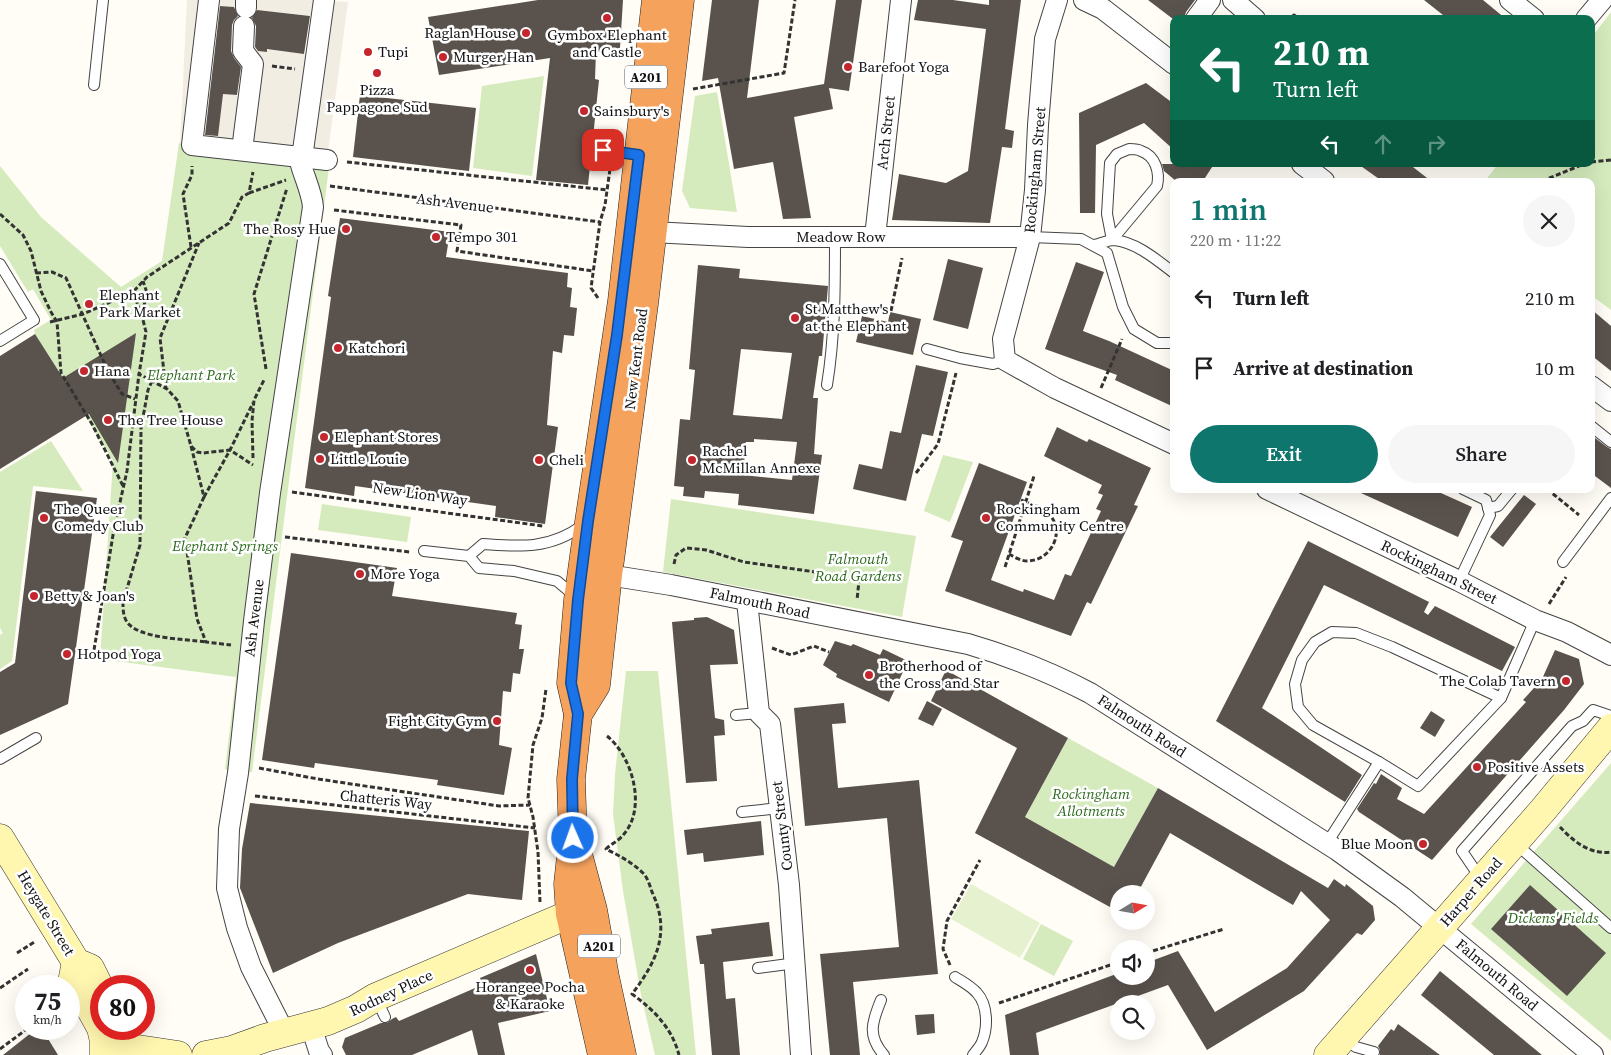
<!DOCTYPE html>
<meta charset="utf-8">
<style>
body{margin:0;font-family:"Source Serif 4",serif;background:#f6f6f6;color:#202124;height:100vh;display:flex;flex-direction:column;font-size:19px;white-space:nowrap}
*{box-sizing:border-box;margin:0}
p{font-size:16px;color:#757577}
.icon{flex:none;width:28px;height:28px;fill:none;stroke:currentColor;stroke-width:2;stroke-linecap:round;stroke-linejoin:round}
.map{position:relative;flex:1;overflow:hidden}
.drawer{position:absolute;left:1170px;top:178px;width:425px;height:315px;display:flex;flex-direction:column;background:#fff;border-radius:10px;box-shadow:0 5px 20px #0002}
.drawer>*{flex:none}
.top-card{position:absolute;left:1170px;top:15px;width:425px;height:152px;border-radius:10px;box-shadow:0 5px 20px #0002;background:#0b6e4f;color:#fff;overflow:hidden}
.needle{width:32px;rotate:79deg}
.controls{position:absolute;left:1110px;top:885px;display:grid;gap:10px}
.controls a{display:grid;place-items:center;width:45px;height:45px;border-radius:50%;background:#fff;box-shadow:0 5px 20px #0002;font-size:25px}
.speed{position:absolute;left:15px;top:975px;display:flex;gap:10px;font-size:25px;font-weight:700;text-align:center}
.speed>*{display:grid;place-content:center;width:65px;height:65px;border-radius:50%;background:#fff;box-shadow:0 5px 20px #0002;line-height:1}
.speed small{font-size:12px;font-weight:400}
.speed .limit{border:8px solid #d22;background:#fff;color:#111}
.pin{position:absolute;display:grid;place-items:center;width:42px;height:42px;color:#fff;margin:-21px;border-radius:10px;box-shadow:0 2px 8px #0006}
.me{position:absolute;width:55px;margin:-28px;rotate:358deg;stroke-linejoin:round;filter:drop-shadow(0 0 4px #0008)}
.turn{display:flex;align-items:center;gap:18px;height:105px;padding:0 20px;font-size:22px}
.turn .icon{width:65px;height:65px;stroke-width:2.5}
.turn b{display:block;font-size:35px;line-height:42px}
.lanes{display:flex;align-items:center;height:48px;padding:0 20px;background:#0003;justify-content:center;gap:25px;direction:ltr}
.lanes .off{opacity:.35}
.round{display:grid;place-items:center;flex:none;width:52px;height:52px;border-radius:26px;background:#f6f6f6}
.summary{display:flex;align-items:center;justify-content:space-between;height:85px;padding:0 20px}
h1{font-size:30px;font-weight:600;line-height:38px;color:#0f766e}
.action{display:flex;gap:10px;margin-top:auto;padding:10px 20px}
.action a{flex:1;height:58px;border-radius:30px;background:#0f766e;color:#fff;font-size:20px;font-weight:600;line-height:58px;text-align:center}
.action a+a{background:#f6f6f6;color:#202124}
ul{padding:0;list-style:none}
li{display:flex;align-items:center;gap:15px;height:70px;padding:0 20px}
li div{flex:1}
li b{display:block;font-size:19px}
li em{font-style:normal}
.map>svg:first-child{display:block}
.green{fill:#d5ebbd}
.pitch{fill:#e6f2cf}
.plaza{fill:#f1ede2;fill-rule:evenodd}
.building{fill:#5a524d;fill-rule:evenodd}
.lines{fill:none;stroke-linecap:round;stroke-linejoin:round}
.lane-casing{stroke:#444;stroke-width:12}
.street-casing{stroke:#444;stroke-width:22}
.secondary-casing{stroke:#333;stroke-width:29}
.highway-casing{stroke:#222;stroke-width:29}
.path{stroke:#333;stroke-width:3;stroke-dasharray:5 2.5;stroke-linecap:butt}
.lane{stroke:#fff;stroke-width:10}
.street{stroke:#fff;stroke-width:20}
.secondary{stroke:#fff6b0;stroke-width:28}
.highway{stroke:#f5a25d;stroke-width:28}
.path-bridge{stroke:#333;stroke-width:3;stroke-dasharray:5 2.5;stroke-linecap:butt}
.route-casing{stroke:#114b97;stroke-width:12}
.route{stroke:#1a73e8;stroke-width:9}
.poi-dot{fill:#c4262e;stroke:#fff;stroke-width:2}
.labels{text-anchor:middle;stroke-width:5;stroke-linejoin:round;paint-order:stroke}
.shield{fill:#fff;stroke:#585858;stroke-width:1}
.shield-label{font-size:14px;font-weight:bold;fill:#111}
.poi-label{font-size:15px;fill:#111;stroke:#fff;text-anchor:start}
.street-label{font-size:15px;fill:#111;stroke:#fff}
.park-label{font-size:15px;font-style:italic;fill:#2f6b1f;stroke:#fff}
</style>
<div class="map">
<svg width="1611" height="1055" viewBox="0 0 1611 1055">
<rect width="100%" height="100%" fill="#fffdf5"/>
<g class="green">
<path d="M1611 12V310L1591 295V181H1485L1498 164H1591V38Z"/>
<path d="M544 76 532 176 473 168 482 86Z"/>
<path d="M717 92 737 212 690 208 682 191 695 96Z"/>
<path d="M179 143 256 158 329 167 252 772 238 773 225 769 236 677 100 659 113 461 35 334 34 330 51 320 33 289 28 292 0 246V166L41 217 121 287 162 261Z"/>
<path d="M51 441 83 491 33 486 12 661 0 669V635L3 633 0 628V472Z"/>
<path d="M943 455 973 462 950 522 924 511Z"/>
<path d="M671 499 916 536 902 617 663 572Z"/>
<path d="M322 504 411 517 407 542 318 530Z"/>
<path d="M626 671H658L696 1055H655L641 995 623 891 613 814 615 774Z"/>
<path d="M1068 738 1158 788 1114 867 1025 817Z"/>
<path d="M1611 763V1041L1471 924Z"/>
<path d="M1041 924 1073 941 1054 976 1023 959Z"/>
</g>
<path class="pitch" d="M971 884 1040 923 1020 958 951 919Z"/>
<path class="plaza" d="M187 0H317L348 2 327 160 256 158 180 143ZM215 5 313 16 309 54 295 53 269 39 267 52 253 51 255 27 232 25 225 80 242 82 241 96 205 91ZM203 98 222 100 217 138 199 136Z"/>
<g class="building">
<path d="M538 0H623L620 48 596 52 595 79 599 80 588 185 536 180 550 58 439 75 428 17Z"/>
<path d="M712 0H759L747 98 824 84 836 0H862L849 91 829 88 833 109 794 117 811 218 783 219 773 162 734 169 718 78 702 81Z"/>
<path d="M918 0H953L989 5V0H1021L1005 129 1014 131 1012 148 1002 147 990 223 892 220 899 174 946 183 968 171 986 29 914 20Z"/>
<path d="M1148 0H1195L1186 12 1184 19H1173Z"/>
<path d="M1424 0H1483L1506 19H1448Z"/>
<path d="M220 6 234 7 238 16 234 20 232 25 231 51 234 58 241 67 237 95 223 94 218 136 205 135Z"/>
<path d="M257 10 310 16 304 54 267 49V52L258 51 255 47 256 26 252 18Z"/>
<path d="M1146 83 1174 104V150L1144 123 1096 145 1095 213H1080L1079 113Z"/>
<path d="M360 95 476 108 469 171 353 157Z"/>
<path d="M1162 164H1214L1203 181H1176L1164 171Z"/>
<path d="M1358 164H1409L1431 181H1382Z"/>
<path d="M340 218 450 232 446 257 568 273 567 287 572 288 570 307 577 308 574 336 564 335 562 353 553 351 547 425 558 427 545 524 495 517 496 506 355 486 354 496 305 488 331 297 328 296Z"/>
<path d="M948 259 983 268 968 329 933 320Z"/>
<path d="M1076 262 1104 272 1083 331 1109 341 1174 371V407L1115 380 1117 375 1045 349Z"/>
<path d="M698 265 740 269 739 278 828 286 822 356H819L813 398H818L814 454 822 455 814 514 738 505 739 494 705 491 704 498 683 496 684 487 674 486 680 419 690 420 695 370 689 369ZM741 349 792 353 782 419 733 415ZM754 439 797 442 792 480 743 475 746 442H754Z"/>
<path d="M1591 309 1611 326V371L1591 355Z"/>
<path d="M890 312 921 319 913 355 856 342 862 316 888 322Z"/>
<path d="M136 333 118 463 89 414 0 469V356L35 334 63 378Z"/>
<path d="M916 365 948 372 933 436 922 434 906 501 853 489 859 464 882 469 890 431 901 433Z"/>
<path d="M1057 427 1087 442 1089 439 1151 468 1134 505 1138 506 1091 604 1087 602 1071 636 945 591 963 541 951 537 979 463 1027 482 991 580 1023 592 1024 589 1054 600 1065 574 1071 576 1101 511 1096 509 1103 495 1098 493 1102 485 1044 456Z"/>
<path d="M1591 435 1607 447 1611 449V488L1591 473Z"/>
<path d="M1352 489H1432L1472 507 1458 537Z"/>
<path d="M36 491 97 498 68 704 0 735V672L15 663Z"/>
<path d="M1524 495 1536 504 1503 547 1490 537Z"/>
<path d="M1308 541 1429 602 1424 612 1428 615 1435 606 1515 647 1502 671 1324 585 1262 708 1362 775 1345 802 1216 721Z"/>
<path d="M291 553 397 568 392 596 517 613 515 624 522 625 519 649H524L520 674 513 673 511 692 503 691 499 745 512 748 504 795 437 785 438 780 315 763 314 768 262 760Z"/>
<path d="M707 617 734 630 738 664 710 665 715 718 724 720 725 735 714 736 717 781 686 783 672 622 694 620V618Z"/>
<path d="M835 641 851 646 853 644 880 655 883 649 908 661 889 702 836 677 837 674 823 665Z"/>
<path d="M1555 650 1579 659 1584 684 1564 710 1432 860 1359 812 1357 809 1374 783 1376 784 1381 774 1402 788 1397 799 1424 814 1526 702 1523 700 1542 679Z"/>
<path d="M946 670 1068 738 1025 817 1114 867 1158 788 1328 888 1334 879 1345 887 1346 884 1373 906 1375 920 1362 935 1357 933 1304 991 1207 1050 1168 985 1036 1033 1039 1055H1010L1005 1015 1119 973V976H1146V963L1178 951 1215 1012 1287 968 1330 920 1301 891 1293 905 1170 833 1137 894H1119V912L975 833 1017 748 931 701Z"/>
<path d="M927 701 942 709 933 726 918 719Z"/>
<path d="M844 703 846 723 832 724 838 788 919 780 938 974 853 982 860 1055H830L820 954 899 947 887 818 805 826 794 708Z"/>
<path d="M1431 711 1445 720 1435 737 1420 728Z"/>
<path d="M250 803 529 831 522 900 468 894 338 943 273 973 240 888 242 849Z"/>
<path d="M761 821 764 855 704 862 703 853 687 855 684 830Z"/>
<path d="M1530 885 1606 953 1567 996 1491 929Z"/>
<path d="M769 922 773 956 723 962 726 999 735 998 740 1055H712L704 964H700L696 936 712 934 711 929Z"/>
<path d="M536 954 550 1011 498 1023 505 1055H478L472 1030 412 1055H346L342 1047 345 1038 381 1023H387L392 1019 396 1017 399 1021 482 985 480 978Z"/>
<path d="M1440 971 1542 1055H1494L1421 995Z"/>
<path d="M934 1014 935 1033 917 1035 915 1015Z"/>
<path d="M1398 1024 1440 1055H1380V1050L1378 1046 1391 1029 1394 1031Z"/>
<path d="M36 1029H42L58 1055H3Z"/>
</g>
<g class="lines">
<defs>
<g id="lane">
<path d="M94 85 103 0"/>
<path d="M1129 149C1133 149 1138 149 1141 151 1156 156 1160 173 1157 186L1112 240 1107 214 1110 163 1117 154Z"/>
<path d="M603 150 638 155"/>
<path d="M1030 237 1081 239 1107 253 1123 307 1134 329 1157 343H1174"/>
<path d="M1094 245C1100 244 1108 240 1114 240 1136 242 1157 260 1174 273"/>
<path d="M0 264 34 320 0 341"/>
<path d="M927 349 960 358 993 364 1005 360"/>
<path d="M827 385C835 336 835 286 835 237"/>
<path d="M1591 426 1611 442"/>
<path d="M1488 508 1498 506 1512 489"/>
<path d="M424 551 469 556 479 568 514 571 557 581 576 597"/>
<path d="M469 556 483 544C521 547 551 549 583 525"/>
<path d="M1563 562 1611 498"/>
<path d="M1459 581 1490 515 1486 500 1463 489"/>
<path d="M736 715 759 713"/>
<path d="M0 759 36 738"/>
<path d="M1379 762 1313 725 1298 707 1295 684 1302 660 1315 642 1332 632 1356 633 1392 647 1501 698 1535 620"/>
<path d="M742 812 780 808"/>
<path d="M1327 843 1379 762 1418 786 1501 698"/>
<path d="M1515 843 1611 928"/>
<path d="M1481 879 1462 851 1572 726 1583 721 1593 710 1611 716"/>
<path d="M758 968 796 963"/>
<path d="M955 977C963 982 971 986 977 993 988 1005 988 1028 982 1042 980 1047 976 1051 973 1055"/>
<path d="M376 998 385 1017"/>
<path d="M881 1000C872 1022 867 1036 884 1055"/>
<path d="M1344 1039 1356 1047 1374 1052"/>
</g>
<g id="street">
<path d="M209 0 192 145 327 160"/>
<path d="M1057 0 1045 39 1038 125 1035 190 1030 237 1003 339 1005 360 1055 388 1174 444"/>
<path d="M1084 0 1103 9 1174 64"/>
<path d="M1233 0 1255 19"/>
<path d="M1510 0 1534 19"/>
<path d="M246 8V0"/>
<path d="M1196 19 1210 0"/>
<path d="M1586 19 1602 0"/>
<path d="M242 150 253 64 243 51 244 26"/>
<path d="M1302 164 1324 181"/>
<path d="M652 232 748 237H1030"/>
<path d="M875 237 901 0"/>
<path d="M1591 386 1611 401"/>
<path d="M1267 489 1459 581 1535 620 1567 632 1611 655"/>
<path d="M608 575 671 585 968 644C1009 656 1052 673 1090 693L1337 850 1402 897 1593 1055"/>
<path d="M747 601 759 713 770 724 780 808 789 885 801 1055"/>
<path d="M311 1026 319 1051 322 1055"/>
<path d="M284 1032 251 967 237 928 227 888 229 829 238 773 254 621 270 493 313 207C312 193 305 179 301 165L324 0"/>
</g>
<g id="secondary">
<path d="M0 838 76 962 90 968 101 990"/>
<path d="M76 962 73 977 101 1028 104 1041V1055"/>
<path d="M123 1049H138L178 1055"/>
<path d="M206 1055 232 1050 265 1038 328 1021 356 1009 376 997 570 914"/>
<path d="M1328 1055 1543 810 1611 728"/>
</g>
<g id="highway">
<path d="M578 714 596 685 608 575 644 304 680 0"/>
<path d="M578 854 593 910 605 977 622 1055"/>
<path d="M602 1055 570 914 568 884 573 838 571 779 578 714 571 683 578 600 585 549 622 301 656 0"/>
</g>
</defs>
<use href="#lane" class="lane-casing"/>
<use href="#street" class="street-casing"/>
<use href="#secondary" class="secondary-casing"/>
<use href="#highway" class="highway-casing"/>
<g class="path">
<path d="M1286 19 1294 15 1299 19"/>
<path d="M272 66 295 69"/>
<path d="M693 89 784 73 795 0"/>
<path d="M347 162 607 190"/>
<path d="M1591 162 1611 160"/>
<path d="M1542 181 1584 164"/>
<path d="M330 186 600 222"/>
<path d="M249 193 286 180"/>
<path d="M334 210 461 225 457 251 593 271"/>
<path d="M0 214 23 235 31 251 41 291 51 312 57 322 61 373 92 424 123 486"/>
<path d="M191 247 183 194 192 175V166"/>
<path d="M36 273 52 272 66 278 108 371 122 394 135 399"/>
<path d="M133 292 142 316 146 332 139 374 167 389 178 401 191 446 197 452 203 453 230 450 253 465"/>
<path d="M598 298 591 288 600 222 605 205 610 169"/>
<path d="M891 311 902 258"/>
<path d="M142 314 147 293 143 281"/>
<path d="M50 322 83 314 133 292 147 277 229 223 242 197 249 193 253 172"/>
<path d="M266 369 254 294 287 188"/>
<path d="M152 381 148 390 141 428 140 545 123 602C123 609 123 616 127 622 139 639 186 639 206 642"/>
<path d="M1101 388 1122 339"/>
<path d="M166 389 160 338 199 243"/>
<path d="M191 446 204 497 185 538 197 619 206 642 231 645"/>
<path d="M253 458 252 421 254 400 264 380"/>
<path d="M916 473 938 444 956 373"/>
<path d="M1547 489 1579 515"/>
<path d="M292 492 543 526"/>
<path d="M204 497 230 450 253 403"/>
<path d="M285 537 410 552"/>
<path d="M1009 554C1014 557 1021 561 1027 561 1051 561 1066 532 1049 514 1046 510 1041 508 1036 506"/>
<path d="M674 564 676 555 686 548 706 550 744 562 823 573 859 581 857 600"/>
<path d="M1005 567 1034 476"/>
<path d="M1549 604 1566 577"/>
<path d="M772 648 791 655 814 646 829 652"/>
<path d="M94 650 114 529 127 471 139 374"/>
<path d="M607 736C632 756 647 807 624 834 620 840 611 844 606 849 620 856 633 863 644 874 648 879 650 886 652 892 671 932 657 961 632 994 654 1010 672 1028 679 1055"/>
<path d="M259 768 318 779 499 806 530 805"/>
<path d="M255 796 535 828"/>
<path d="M1560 827C1573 841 1590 855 1611 852"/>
<path d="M540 902 538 852 533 817 528 798 533 745 542 718 546 689"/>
<path d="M17 953 36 941"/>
<path d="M1146 953 1224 929"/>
<path d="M950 965 943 949 947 921 980 860"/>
<path d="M0 988 28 969"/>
<path d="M999 1003 1119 962"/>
<path d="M0 1049 27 1029"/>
</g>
<use href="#lane" class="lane"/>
<use href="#street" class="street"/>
<use href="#secondary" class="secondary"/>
<use href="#highway" class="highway"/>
<path class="path-bridge" d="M1021 500 1036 506"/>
</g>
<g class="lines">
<defs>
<path id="route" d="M573 838 572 779 578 714 571 683 578 600 588 521 617 335 639 155 603 150"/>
</defs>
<use href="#route" class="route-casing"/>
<use href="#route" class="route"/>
</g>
<g class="poi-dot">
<circle cx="607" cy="18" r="5"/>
<circle cx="526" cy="33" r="5"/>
<circle cx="368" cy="52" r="5"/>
<circle cx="443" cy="57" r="5"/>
<circle cx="848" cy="67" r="5"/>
<circle cx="377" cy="73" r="5"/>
<circle cx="584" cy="111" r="5"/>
<circle cx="346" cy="229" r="5"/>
<circle cx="436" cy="237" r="5"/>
<circle cx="89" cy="304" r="5"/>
<circle cx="795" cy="318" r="5"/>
<circle cx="338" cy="348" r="5"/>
<circle cx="84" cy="371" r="5"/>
<circle cx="108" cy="420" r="5"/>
<circle cx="324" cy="437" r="5"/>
<circle cx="320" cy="459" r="5"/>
<circle cx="539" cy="460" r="5"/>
<circle cx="692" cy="460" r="5"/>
<circle cx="44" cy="518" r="5"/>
<circle cx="986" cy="518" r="5"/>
<circle cx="360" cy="574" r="5"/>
<circle cx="34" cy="596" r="5"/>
<circle cx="67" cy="654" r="5"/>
<circle cx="869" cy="675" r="5"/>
<circle cx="1566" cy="681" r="5"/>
<circle cx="497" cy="721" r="5"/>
<circle cx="1477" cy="767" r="5"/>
<circle cx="1423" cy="844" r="5"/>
<circle cx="530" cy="970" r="5"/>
</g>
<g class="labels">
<g class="shield">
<rect x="625" y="65.5" width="42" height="23" rx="4"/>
<rect x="578" y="934.5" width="42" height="23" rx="4"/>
</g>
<g class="shield-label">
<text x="646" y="82">A201</text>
<text x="599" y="951">A201</text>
</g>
<g class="poi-label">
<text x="516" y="38" text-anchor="end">Raglan House</text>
<text x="607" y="40" text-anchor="middle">Gymbox Elephant<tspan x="607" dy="17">and Castle</tspan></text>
<text x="378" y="57">Tupi</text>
<text x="453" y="62">Murger Han</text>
<text x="858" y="72">Barefoot Yoga</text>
<text x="377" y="95" text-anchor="middle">Pizza<tspan x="377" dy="17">Pappagone Sud</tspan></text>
<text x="594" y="116">Sainsbury's</text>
<text x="336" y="234" text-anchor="end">The Rosy Hue</text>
<text x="446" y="242">Tempo 301</text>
<text x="99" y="300">Elephant<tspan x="99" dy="17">Park Market</tspan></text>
<text x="805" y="314">St Matthew's<tspan x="805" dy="17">at the Elephant</tspan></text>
<text x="348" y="353">Katchori</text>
<text x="94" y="376">Hana</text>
<text x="118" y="425">The Tree House</text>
<text x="334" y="442">Elephant Stores</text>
<text x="702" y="456">Rachel<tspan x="702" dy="17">McMillan Annexe</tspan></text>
<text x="330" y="464">Little Louie</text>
<text x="549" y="465">Cheli</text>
<text x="54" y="514">The Queer<tspan x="54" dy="17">Comedy Club</tspan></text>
<text x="996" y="514">Rockingham<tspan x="996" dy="17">Community Centre</tspan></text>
<text x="370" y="579">More Yoga</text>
<text x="44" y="601">Betty &amp; Joan's</text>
<text x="77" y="659">Hotpod Yoga</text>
<text x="879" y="671">Brotherhood of<tspan x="879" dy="17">the Cross and Star</tspan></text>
<text x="1556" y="686" text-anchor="end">The Colab Tavern</text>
<text x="487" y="726" text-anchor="end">Fight City Gym</text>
<text x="1487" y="772">Positive Assets</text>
<text x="1413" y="849" text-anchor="end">Blue Moon</text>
<text x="530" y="992" text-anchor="middle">Horangee Pocha<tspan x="530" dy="17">&amp; Karaoke</tspan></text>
</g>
<g class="street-label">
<text transform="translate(886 133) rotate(-84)" y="5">Arch Street</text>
<text transform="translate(1035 170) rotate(-85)" y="5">Rockingham Street</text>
<text transform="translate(455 203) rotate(7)" y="5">Ash Avenue</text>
<text x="841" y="242">Meadow Row</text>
<text transform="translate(636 359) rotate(-83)" y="5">New Kent Road</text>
<text transform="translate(420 494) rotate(8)" y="5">New Lion Way</text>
<text transform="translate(1439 572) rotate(26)" y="5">Rockingham Street</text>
<text transform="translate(760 603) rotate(12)" y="5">Falmouth Road</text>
<text transform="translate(254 618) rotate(-83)" y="5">Ash Avenue</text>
<text transform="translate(1142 726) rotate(33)" y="5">Falmouth Road</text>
<text transform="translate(386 800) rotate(6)" y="5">Chatteris Way</text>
<text transform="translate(782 826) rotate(-97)" y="5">County Street</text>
<text transform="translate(1471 892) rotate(-49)" y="5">Harper Road</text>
<text transform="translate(46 913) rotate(59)" y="5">Heygate Street</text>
<text transform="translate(1497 975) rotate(40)" y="5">Falmouth Road</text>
<text transform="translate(391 993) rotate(-25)" y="5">Rodney Place</text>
</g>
<g class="park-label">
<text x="191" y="380">Elephant Park</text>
<text x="225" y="551">Elephant Springs</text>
<text x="858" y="564">Falmouth<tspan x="858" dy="17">Road Gardens</tspan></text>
<text x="1091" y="799">Rockingham<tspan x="1091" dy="17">Allotments</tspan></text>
<text x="1553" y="923">Dickens' Fields</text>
</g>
</g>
</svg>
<div class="controls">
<a><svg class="needle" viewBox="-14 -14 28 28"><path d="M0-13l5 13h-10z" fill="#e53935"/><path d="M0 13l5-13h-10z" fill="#757577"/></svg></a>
<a><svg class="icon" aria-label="sound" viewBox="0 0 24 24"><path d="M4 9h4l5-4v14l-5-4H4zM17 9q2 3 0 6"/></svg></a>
<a><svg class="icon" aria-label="search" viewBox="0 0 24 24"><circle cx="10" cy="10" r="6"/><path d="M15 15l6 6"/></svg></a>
</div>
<div class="speed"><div>75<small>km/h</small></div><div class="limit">80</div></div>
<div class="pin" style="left:603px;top:150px;background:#d93025"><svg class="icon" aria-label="arrive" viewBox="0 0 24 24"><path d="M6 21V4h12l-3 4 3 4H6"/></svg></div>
<svg class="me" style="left:573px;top:838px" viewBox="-20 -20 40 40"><circle r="17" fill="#1a73e8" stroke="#fff" stroke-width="3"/><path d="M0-11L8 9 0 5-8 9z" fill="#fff"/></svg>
<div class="top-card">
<div class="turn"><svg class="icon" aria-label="left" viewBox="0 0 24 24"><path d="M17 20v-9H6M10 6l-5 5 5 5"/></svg><div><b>210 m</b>Turn left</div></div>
<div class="lanes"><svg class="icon" aria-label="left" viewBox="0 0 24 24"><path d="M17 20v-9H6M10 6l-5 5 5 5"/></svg><svg class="icon off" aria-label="ahead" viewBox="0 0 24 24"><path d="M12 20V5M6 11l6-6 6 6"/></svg><svg class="icon off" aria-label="right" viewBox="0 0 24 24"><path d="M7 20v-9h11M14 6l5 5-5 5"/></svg></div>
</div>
<section class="drawer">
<div class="summary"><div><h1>1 min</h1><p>220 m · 11:22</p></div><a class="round"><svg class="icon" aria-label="close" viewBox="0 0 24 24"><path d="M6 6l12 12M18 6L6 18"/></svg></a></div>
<ul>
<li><svg class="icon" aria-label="left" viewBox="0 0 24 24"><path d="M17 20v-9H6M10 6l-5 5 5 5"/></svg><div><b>Turn left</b></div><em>210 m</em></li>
<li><svg class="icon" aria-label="arrive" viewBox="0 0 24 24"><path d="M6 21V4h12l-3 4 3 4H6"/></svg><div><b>Arrive at destination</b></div><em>10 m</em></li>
</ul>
<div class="action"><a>Exit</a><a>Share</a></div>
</section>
</div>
